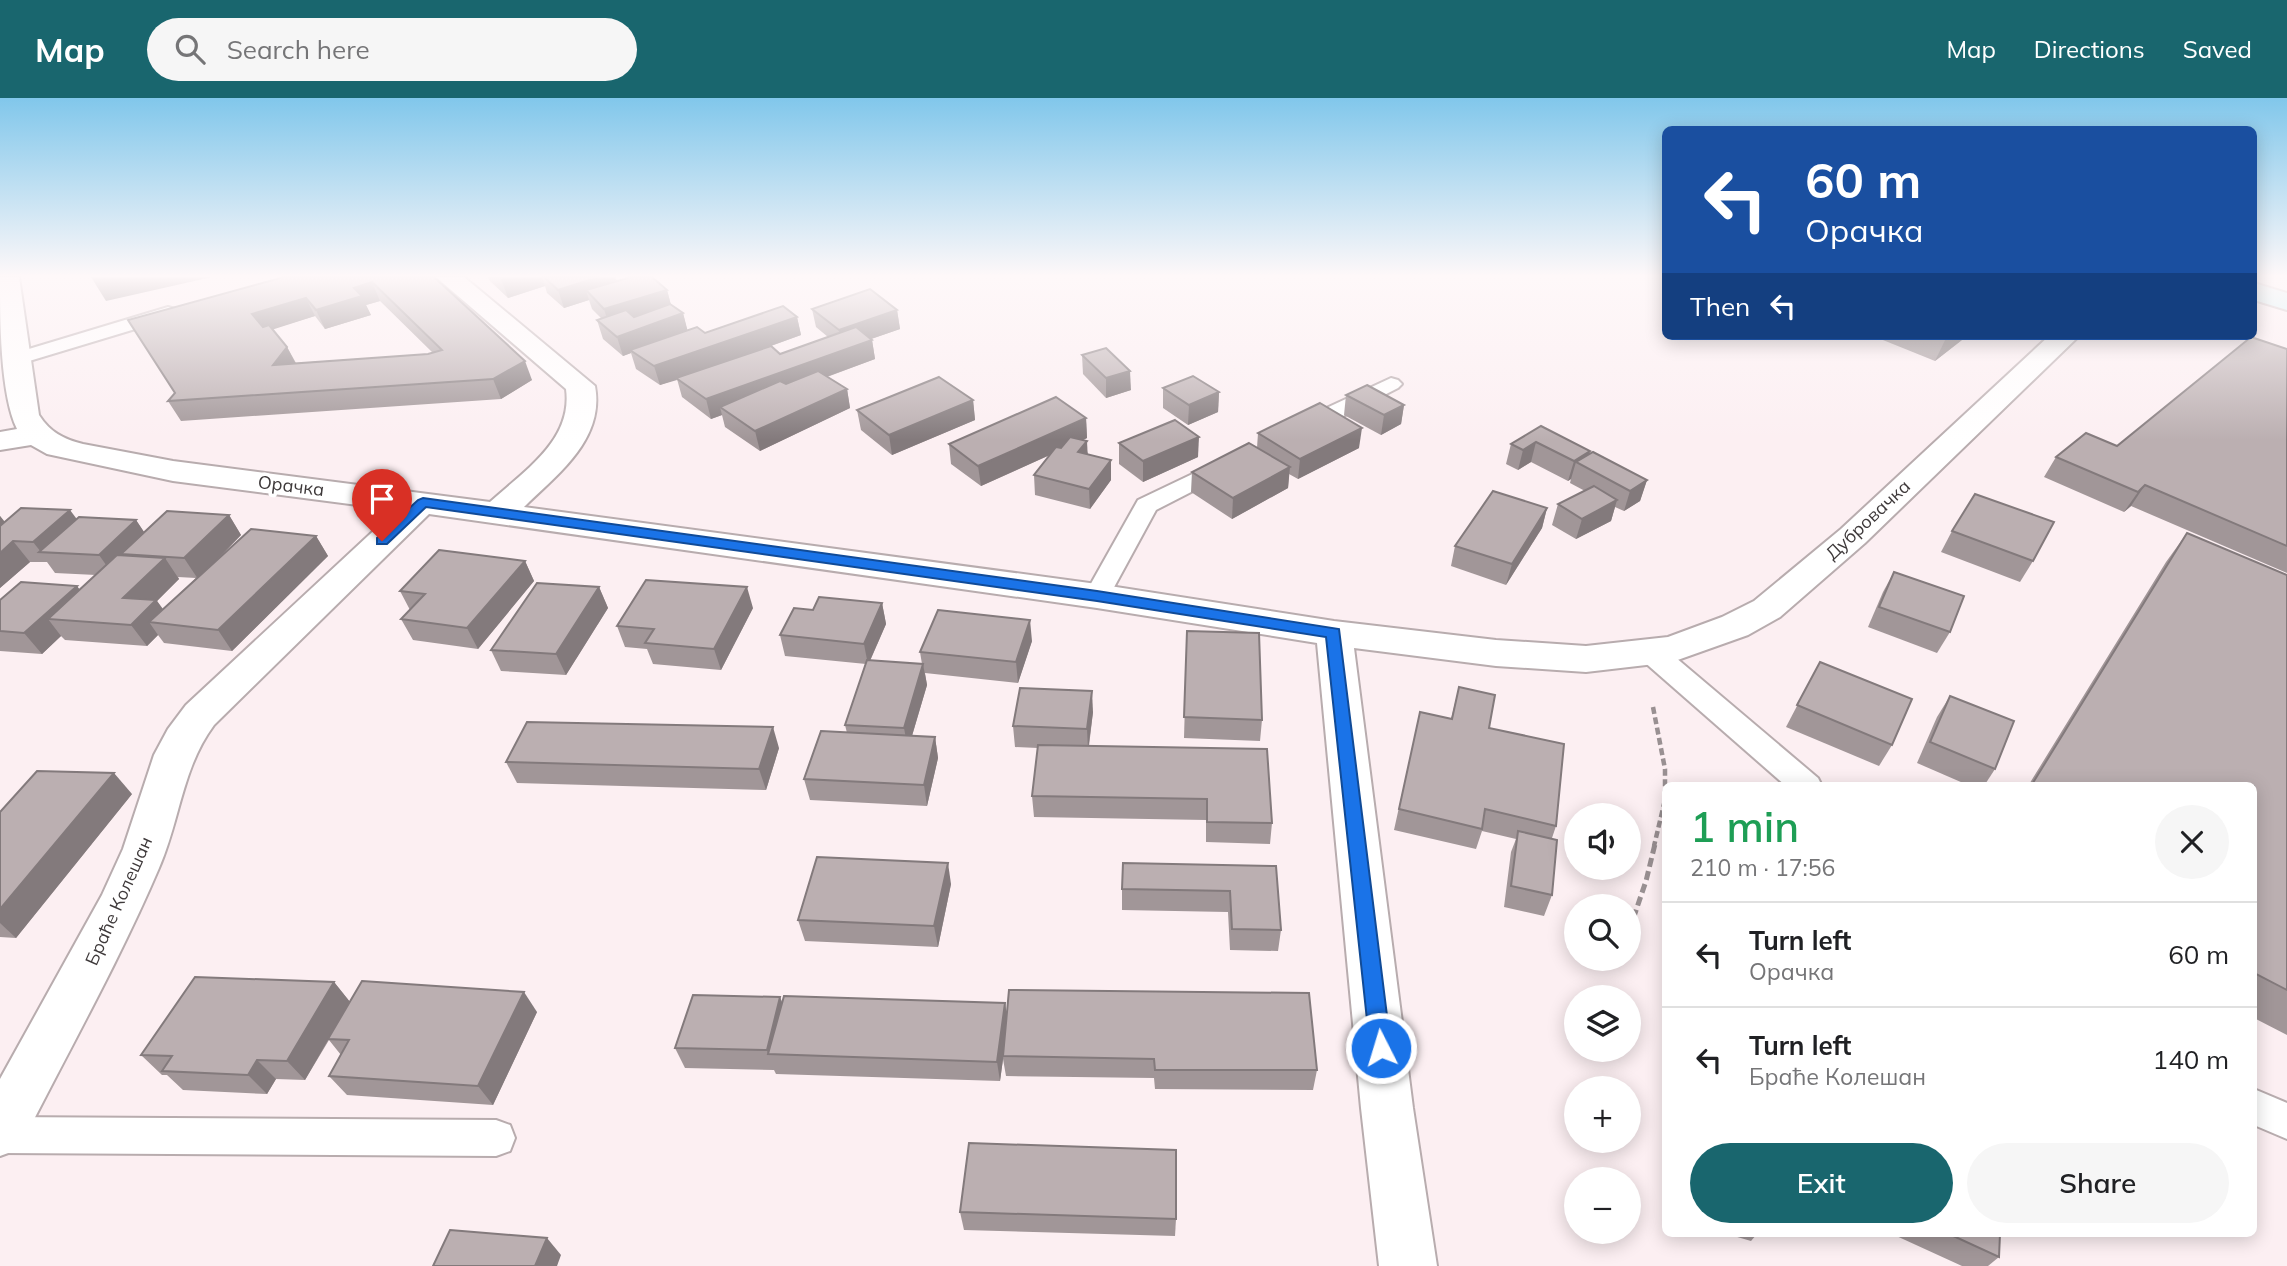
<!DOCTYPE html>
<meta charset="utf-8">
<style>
body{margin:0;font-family:Mulish,sans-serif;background:#f6f6f6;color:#202124;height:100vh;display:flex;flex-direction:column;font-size:26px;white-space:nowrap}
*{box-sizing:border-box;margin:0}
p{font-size:23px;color:#757577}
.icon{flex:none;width:38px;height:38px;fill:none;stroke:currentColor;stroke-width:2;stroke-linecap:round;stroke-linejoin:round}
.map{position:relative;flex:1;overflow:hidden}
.details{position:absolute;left:1662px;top:684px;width:595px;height:455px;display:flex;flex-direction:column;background:#fff;border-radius:10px;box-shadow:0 4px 18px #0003}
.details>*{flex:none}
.top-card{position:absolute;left:1662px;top:28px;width:595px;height:214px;border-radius:10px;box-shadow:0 4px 18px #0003;background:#1a4fa0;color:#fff;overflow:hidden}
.fabs{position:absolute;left:1564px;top:705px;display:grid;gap:14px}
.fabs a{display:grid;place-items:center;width:77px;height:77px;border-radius:50%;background:#fff;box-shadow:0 4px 18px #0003;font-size:35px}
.pin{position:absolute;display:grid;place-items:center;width:60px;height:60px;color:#fff;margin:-72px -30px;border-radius:50% 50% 50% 0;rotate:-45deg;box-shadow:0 0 7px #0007}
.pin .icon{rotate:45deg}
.me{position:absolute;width:77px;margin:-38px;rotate:355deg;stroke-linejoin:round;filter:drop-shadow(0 0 5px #0008)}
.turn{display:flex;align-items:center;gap:24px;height:147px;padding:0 28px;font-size:32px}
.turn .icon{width:91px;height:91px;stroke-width:2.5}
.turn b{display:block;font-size:49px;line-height:60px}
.then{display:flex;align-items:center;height:66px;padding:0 28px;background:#0003;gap:14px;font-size:26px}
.round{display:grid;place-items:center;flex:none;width:74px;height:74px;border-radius:37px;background:#f6f6f6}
.overview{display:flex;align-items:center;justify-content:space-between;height:119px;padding:0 28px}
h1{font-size:42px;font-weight:600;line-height:52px;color:#1e9e55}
.primary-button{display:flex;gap:14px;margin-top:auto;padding:14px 28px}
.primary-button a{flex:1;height:80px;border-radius:42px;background:#19666e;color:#fff;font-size:28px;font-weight:600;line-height:80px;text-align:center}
.primary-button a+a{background:#f6f6f6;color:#202124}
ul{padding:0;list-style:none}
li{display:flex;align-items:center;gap:21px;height:105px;padding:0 28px;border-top:2px solid #e0e0e0}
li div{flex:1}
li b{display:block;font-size:26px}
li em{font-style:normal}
header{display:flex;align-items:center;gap:42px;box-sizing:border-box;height:98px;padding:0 35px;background:#19666e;color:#fff}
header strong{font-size:33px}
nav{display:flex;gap:38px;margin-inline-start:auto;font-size:24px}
.search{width:490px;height:63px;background:#f6f6f6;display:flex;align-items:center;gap:18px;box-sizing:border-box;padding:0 24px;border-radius:38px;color:#757577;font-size:26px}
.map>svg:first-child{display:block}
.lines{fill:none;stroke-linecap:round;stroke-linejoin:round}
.lane-casing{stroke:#b8acae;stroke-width:4}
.street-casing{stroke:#b8acae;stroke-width:4}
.secondary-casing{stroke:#b8acae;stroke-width:4}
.path-far1{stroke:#999092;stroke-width:4.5;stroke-dasharray:7 3.5;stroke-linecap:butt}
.path{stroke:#999092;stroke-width:5;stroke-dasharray:9 4.5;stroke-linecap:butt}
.lane{fill:#fff;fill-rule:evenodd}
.street{fill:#fff;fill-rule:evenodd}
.secondary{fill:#c9f4f8;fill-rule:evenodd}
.wall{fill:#a19698;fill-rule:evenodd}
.shaded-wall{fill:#837a7c}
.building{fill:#bbafb1;stroke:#837a7c;stroke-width:2;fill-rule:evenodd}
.route{fill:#1a73e8;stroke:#114b97;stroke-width:2}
.labels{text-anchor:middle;stroke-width:7;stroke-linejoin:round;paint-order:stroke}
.street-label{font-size:18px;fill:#3e393a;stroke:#fff}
</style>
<header>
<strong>Map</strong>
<div class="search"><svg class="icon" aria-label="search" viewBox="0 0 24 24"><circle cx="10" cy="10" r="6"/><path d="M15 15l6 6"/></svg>Search here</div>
<nav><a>Map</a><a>Directions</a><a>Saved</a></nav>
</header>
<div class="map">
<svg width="2287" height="1168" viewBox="0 0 2287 1168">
<rect width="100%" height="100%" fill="#fceff2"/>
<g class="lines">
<defs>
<g id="lane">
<path d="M168 209 175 211 178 215 175 219 16 267 9 265 6 261 9 257Z"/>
<path d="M1391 280 1398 282 1402 286 1398 290 1308 336H1292L1289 331 1292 326Z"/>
<path d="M1226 360 1234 362 1237 367 1234 372 1156 412 1106 504 1097 506 1088 504 1084 498 1138 402Z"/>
<path d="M1652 546 1662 548 1818 680 1822 688H1786L1642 562 1638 555 1642 548Z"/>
<path d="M2254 991 2287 1005V1041L2254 1027Z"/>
<path d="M0 1019 496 1022 510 1027 515 1040 510 1053 496 1058 0 1055Z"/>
</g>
<path id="street" d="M0 179H19L39 317C50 334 63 341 83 346L173 363 490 404C524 373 573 342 566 291L436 179H464L595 288C605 341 558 376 524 409L1097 486 1334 523 1496 542 1586 548 1668 539 1722 519 1754 503 1841 431 2049 238H2079L1865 445 1780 519 1748 537 1672 564 1586 574 1496 568 1354 550 1413 1010 1437 1168H1379L1361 1010 1317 545 1097 510 429 416 214 627C182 670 180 722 159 770 118 866 66 957 19 1051L0 1058V981L102 797 123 751 154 657 168 631 186 607 396 412 173 383 47 356 31 347 0 352V334L17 331C0 296 0 220 0 179Z"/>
<path id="secondary" d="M2254 185 2287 195V212L2254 202Z"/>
</defs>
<use href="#lane" class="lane-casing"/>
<use href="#street" class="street-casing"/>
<use href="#secondary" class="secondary-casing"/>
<path class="path-far1" d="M1653 609 1665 671V702L1654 748"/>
<path class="path" d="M1629 833 1646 783 1655 746"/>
<use href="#lane" class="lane"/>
<use href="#street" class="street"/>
<use href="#secondary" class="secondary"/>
</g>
<g class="wall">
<path d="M284 179H434L532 282 501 301 181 323 168 303 175 295 128 222ZM380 203 433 255 428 256 296 265 287 249 272 231 315 218 325 231 371 217 366 207Z"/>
<path d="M488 179H615L617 183 667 192 671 207 683 215 687 232 705 235 797 219 801 237 771 248 780 256 828 239 816 229 812 211 897 212 900 231 871 241 872 242 875 261 827 279 847 291 850 310 760 353 725 329 722 317 711 321 682 299 677 281 660 287 636 271 631 255 623 258 603 241 597 222 602 221 592 211 589 202 564 210 547 195 545 188 508 200 490 183Z"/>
<path d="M1873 238H1967L1935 263Z"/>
<path d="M2287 251V475L2131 408 2124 414 2044 379 2056 359 2117 348Z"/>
<path d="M1082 257 1131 292 1106 300 1083 276Z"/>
<path d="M1163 290 1219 294 1218 314 1188 327 1163 310Z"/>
<path d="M1346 297 1404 307 1401 326 1381 337 1344 317Z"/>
<path d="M973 302 975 322 892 357 861 332 857 312Z"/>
<path d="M1086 320 1087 340 1083 342 1088 356 1111 382 1090 411 1035 397 1034 377 1050 357 981 388 951 366 949 346Z"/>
<path d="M1541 328 1590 353 1589 357 1647 382 1640 403 1624 413 1615 409 1611 423 1576 441 1552 427 1558 406 1585 393 1570 385 1571 381 1568 383 1531 364 1518 372 1506 366 1511 346Z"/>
<path d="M1258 335 1359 350 1298 381 1289 376 1288 390 1232 421 1191 394 1192 374 1257 350Z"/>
<path d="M1119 345 1198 359 1143 384 1119 366Z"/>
<path d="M1547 410 1542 430 1506 487 1451 468 1455 448Z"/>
<path d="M229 417 241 437 212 467 316 438 328 458 232 553 164 545 158 537 147 548 65 542 61 538 42 556 0 553V502L77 488 79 492 96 477 55 475 47 464H30L0 490V418L4 424 76 421 136 422 144 434ZM178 479 196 480 163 511 157 503 179 481Z"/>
<path d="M1952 433 2033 463 2020 484 1941 454Z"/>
<path d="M2187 435 2287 477V937L2254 920V688H2028L2166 464Z"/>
<path d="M525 463 534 483 478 551 413 542 401 521 410 512 400 493Z"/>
<path d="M1894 474 1950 534 1937 555 1868 529 1883 494Z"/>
<path d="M599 489 608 510 566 577 501 573 491 552Z"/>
<path d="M882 505 886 526 870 563 922 566 920 554 1032 543 1018 585 925 575 927 587 912 638 935 639 938 660 927 708 810 702 804 681 847 635 845 627 866 566 785 558 780 537 813 512Z"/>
<path d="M753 510 721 572 653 566 647 551 625 549 617 528Z"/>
<path d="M1187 533 1262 622 1260 643 1184 640Z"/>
<path d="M1820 564 1892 647 1879 668 1786 629Z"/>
<path d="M1459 589 1489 630 1556 728 1552 740V797L1544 818 1504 809 1511 754 1516 741 1482 733 1476 751 1394 732 1420 614 1451 621Z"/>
<path d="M1950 598 1995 671 1984 688H1970L1917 665 1937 619Z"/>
<path d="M1093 614 1089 648 1272 725 1270 746 1206 744V722L1034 719 1032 698 1038 650 1015 649 1013 628Z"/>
<path d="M779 650 766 692 517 685 506 664Z"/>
<path d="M132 696 16 840 0 839V714Z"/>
<path d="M1276 768 1281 832 1278 853 1230 852 1228 814 1122 812V791Z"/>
<path d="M951 786 938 849 805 843 798 822Z"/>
<path d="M334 884 350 904 537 914 493 1007 347 997 329 978 341 957 329 942 305 982 276 981 267 996 183 992 167 977H162L141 957Z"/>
<path d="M782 904 1005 905 1007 918 1317 972 1313 992 1155 991 1154 980 1006 978 1003 961 1000 983 776 976 774 972 685 970 675 950Z"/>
<path d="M960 1114 1176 1121 1175 1138 964 1132Z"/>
<path d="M1727 1136H1757L1751 1143Z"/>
<path d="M1892 1136H2000L1999 1159 1988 1168H1962Z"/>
</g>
<g class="shaded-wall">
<path d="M91 179H212L106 203Z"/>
<path d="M509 179H542L545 188 508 200 501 181Z"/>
<path d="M599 179H615L620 193 586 192 589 202 564 210 558 192Z"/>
<path d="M372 184 380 203 366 207 371 217 325 231 316 212 354 190Z"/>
<path d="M667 192 672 211 610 230 604 211Z"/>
<path d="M306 200 315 218 262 235 252 216Z"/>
<path d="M897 212 900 231 842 251 839 232Z"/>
<path d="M683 215 688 234 630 252 631 255 623 258 617 239Z"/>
<path d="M797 219 801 237 678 281 676 280 677 282 660 287 654 268Z"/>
<path d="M1947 238H1967L1935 263Z"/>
<path d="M872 242 875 261 728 315 720 309 722 317 711 321 706 301Z"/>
<path d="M287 249 297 268 273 267Z"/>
<path d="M525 263 532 282 501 301 493 281Z"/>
<path d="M1130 273 1131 292 1106 300V280Z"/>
<path d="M847 291 850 310 760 353 755 333Z"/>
<path d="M1219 294 1218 314 1188 327 1189 307Z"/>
<path d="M973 302 975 322 892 357 889 337Z"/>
<path d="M1404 307 1401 326 1381 337 1384 317Z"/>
<path d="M1086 320 1087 340 981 388 978 368Z"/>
<path d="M1362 330 1359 350 1298 381 1300 361Z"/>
<path d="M1199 339 1198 359 1143 384V363Z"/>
<path d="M1087 343 1088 363 1078 354Z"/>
<path d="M1536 344 1531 364 1518 372 1523 352Z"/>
<path d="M1590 353 1585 369 1576 364 1571 381 1568 383 1574 363Z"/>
<path d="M1111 362V382L1090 411 1089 391Z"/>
<path d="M1290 369 1288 390 1232 421 1233 400Z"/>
<path d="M1647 382 1640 403 1624 413 1630 393Z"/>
<path d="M2145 387 2131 408 2124 414 2138 394Z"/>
<path d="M1617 402 1611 423 1576 441 1582 421Z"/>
<path d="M1547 410 1542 430 1506 487 1512 466Z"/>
<path d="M70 412 85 432 41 454 33 444Z"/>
<path d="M229 417 241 437 198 481 184 460Z"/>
<path d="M0 418 5 424 0 428Z"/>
<path d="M136 422 150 443 121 456 127 465 114 478 99 457Z"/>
<path d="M316 438 328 458 232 553 218 532Z"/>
<path d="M13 443 30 464 0 490V455Z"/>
<path d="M165 460 179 481 157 503 171 523 149 524 158 537 147 548 131 527 123 500Z"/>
<path d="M525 463 534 483 478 551 467 530Z"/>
<path d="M77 488 93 509 48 521 61 538 42 556 24 535Z"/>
<path d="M599 489 608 510 566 577 556 556Z"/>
<path d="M747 489 753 510 721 572 714 551Z"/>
<path d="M882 505 886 526 868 567 864 546Z"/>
<path d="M1030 522 1032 543 1018 585 1016 564Z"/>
<path d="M923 566 927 587 908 651 904 630Z"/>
<path d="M1092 593 1093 614 1088 652 1087 631Z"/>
<path d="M773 629 779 650 766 692 759 671Z"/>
<path d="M935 639 938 660 927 708 924 687Z"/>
<path d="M114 675 132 696 16 840 0 825V811Z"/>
<path d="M948 765 951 786 938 849 934 828Z"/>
<path d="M334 884 350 904 305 982 287 963Z"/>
<path d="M524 894 537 914 493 1007 478 988Z"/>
<path d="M780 899 788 919 768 956 767 952Z"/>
<path d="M1005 905 1008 925 1000 983 997 964Z"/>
<path d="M257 962 276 981 267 996 248 977Z"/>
<path d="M547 1140 561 1157 557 1168H535Z"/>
</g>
<g class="building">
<path d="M284 179H434L525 263 493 281 168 303 175 295 128 222ZM372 184 442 252 428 256 273 267 287 249 269 227 263 229 252 216 306 200 316 212 362 198 354 190Z"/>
<path d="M544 179H599L558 192Z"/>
<path d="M631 179H652L667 192 604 211 586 192Z"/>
<path d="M870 191 897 212 839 232 812 211Z"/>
<path d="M670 206 683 215 617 239 597 222 626 212 634 219Z"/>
<path d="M783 208 797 219 654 268 630 252 697 229 705 235Z"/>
<path d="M856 229 872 242 706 301 676 280 771 248 780 256Z"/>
<path d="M2251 239 2287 251V448L2145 387 2138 394 2056 359 2086 335 2117 348Z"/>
<path d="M1106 250 1130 273 1106 280 1082 257Z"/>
<path d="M818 273 847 291 755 333 720 309 780 283 786 286Z"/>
<path d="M1193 278 1219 294 1189 307 1163 290Z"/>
<path d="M939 279 973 302 889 337 857 312Z"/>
<path d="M1367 287 1404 307 1384 317 1346 297Z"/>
<path d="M1056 299 1086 320 978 368 949 346Z"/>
<path d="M1320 305 1362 330 1300 361 1258 335Z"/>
<path d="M1175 322 1199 339 1143 363 1119 345Z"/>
<path d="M1541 328 1590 353 1574 363 1536 344 1523 352 1511 346Z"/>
<path d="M1070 339 1087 343 1078 354 1111 362 1089 391 1034 377 1056 349 1061 350Z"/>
<path d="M1249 345 1290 369 1233 400 1192 374Z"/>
<path d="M1593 354 1647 382 1630 393 1576 364Z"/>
<path d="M1594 388 1617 402 1582 421 1558 406Z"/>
<path d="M1493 393 1547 410 1512 466 1455 448Z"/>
<path d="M1975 396 2054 424 2033 463 1952 433Z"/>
<path d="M21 410 70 412 33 444 13 443 0 455V428Z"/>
<path d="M167 413 229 417 184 460 121 456Z"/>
<path d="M79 419 136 422 99 457 39 454Z"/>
<path d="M251 431 316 438 218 532 149 524Z"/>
<path d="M2187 435 2287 477V892L2254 875V688H2031Z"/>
<path d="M439 452 525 463 467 530 401 521 425 496 400 493Z"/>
<path d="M117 457 165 460 123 500 156 502 131 527 48 521Z"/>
<path d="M1894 474 1964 498 1950 534 1879 509Z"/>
<path d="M646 482 747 489 714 551 645 545 654 531 617 528Z"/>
<path d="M21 484 77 488 24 535 0 533V502Z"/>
<path d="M537 485 599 489 556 556 491 552Z"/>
<path d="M819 499 882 505 864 546 780 537 794 510 813 512Z"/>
<path d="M938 512 1030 522 1016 564 920 554Z"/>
<path d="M1187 533 1259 535 1262 622 1184 619Z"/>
<path d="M867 562 923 566 904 630 845 627Z"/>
<path d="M1820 564 1912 601 1892 647 1797 607Z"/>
<path d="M1459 589 1495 597 1489 630 1564 646 1556 728 1485 711 1482 731 1399 711 1420 614 1452 621Z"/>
<path d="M1020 590 1092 593 1087 631 1013 628Z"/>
<path d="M1950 598 2014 623 1995 671 1930 644Z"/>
<path d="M527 624 773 629 759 671 506 664Z"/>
<path d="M821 633 935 639 924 687 804 681Z"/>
<path d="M1038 647 1267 651 1272 725 1207 724V701L1032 698Z"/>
<path d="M37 673 114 675 0 811V714Z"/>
<path d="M1518 733 1557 742 1552 797 1511 788Z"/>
<path d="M817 759 948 765 934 828 798 822Z"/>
<path d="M1123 765 1276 768 1281 832 1232 831 1230 793 1122 791Z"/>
<path d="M195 879 334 884 287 963 257 962 248 977 162 973 172 958 141 957Z"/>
<path d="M362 883 524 894 478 988 329 978 349 942 328 941Z"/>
<path d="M1009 892 1309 895 1317 972H1155L1154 961 1003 958Z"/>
<path d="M693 897 780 899 767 952 675 950Z"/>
<path d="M784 898 1005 905 997 964 768 956Z"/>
<path d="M969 1045 1176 1052V1121L960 1114Z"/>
<path d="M450 1132 547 1140 535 1168H433Z"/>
<path d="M1949 1136H2000L1999 1159Z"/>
</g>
<linearGradient id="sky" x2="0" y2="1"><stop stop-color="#81c7eb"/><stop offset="0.52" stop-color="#fef8f9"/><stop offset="1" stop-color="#fef8f9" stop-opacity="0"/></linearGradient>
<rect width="2287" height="342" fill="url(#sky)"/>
<path class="route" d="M423 400 1097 493 1339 531 1391 950 1388 957 1381 959 1373 957 1370 950 1326 539 1097 503 426 409 387 446H377V440L418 402Z"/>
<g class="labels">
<g class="street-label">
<text transform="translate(291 388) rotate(7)" y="6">Орачка</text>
<text transform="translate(1868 422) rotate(-43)" y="6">Дубровачка</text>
<text transform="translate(119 803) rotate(-66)" y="6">Браће Колешан</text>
</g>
</g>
</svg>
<div class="fabs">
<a><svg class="icon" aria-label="sound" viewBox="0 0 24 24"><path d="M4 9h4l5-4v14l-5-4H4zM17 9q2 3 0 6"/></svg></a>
<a><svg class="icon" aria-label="search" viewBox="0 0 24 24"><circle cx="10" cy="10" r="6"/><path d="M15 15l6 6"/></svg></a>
<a><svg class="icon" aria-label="layers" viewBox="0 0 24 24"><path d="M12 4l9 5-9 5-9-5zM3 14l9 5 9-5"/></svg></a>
<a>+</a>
<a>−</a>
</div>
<div class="pin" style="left:382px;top:443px;background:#d93025"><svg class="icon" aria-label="arrive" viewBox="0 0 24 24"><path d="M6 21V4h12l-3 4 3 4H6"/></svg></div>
<svg class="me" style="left:1381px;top:950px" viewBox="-20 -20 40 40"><circle r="17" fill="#1a73e8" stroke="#fff" stroke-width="3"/><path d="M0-11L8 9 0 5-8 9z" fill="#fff"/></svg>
<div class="top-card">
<div class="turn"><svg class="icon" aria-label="left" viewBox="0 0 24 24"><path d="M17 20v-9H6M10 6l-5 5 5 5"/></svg><div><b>60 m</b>Орачка</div></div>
<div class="then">Then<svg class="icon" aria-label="left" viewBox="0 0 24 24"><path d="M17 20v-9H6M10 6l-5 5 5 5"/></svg></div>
</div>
<section class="details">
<div class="overview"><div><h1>1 min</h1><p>210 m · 17:56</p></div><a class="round"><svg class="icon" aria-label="close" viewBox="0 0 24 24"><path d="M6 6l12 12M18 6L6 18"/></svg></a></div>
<ul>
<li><svg class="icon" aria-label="left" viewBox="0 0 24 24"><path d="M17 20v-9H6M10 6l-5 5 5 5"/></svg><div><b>Turn left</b><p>Орачка</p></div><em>60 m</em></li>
<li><svg class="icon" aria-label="left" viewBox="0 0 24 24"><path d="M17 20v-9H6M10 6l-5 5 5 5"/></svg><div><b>Turn left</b><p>Браће Колешан</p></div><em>140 m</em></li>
</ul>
<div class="primary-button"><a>Exit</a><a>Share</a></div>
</section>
</div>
